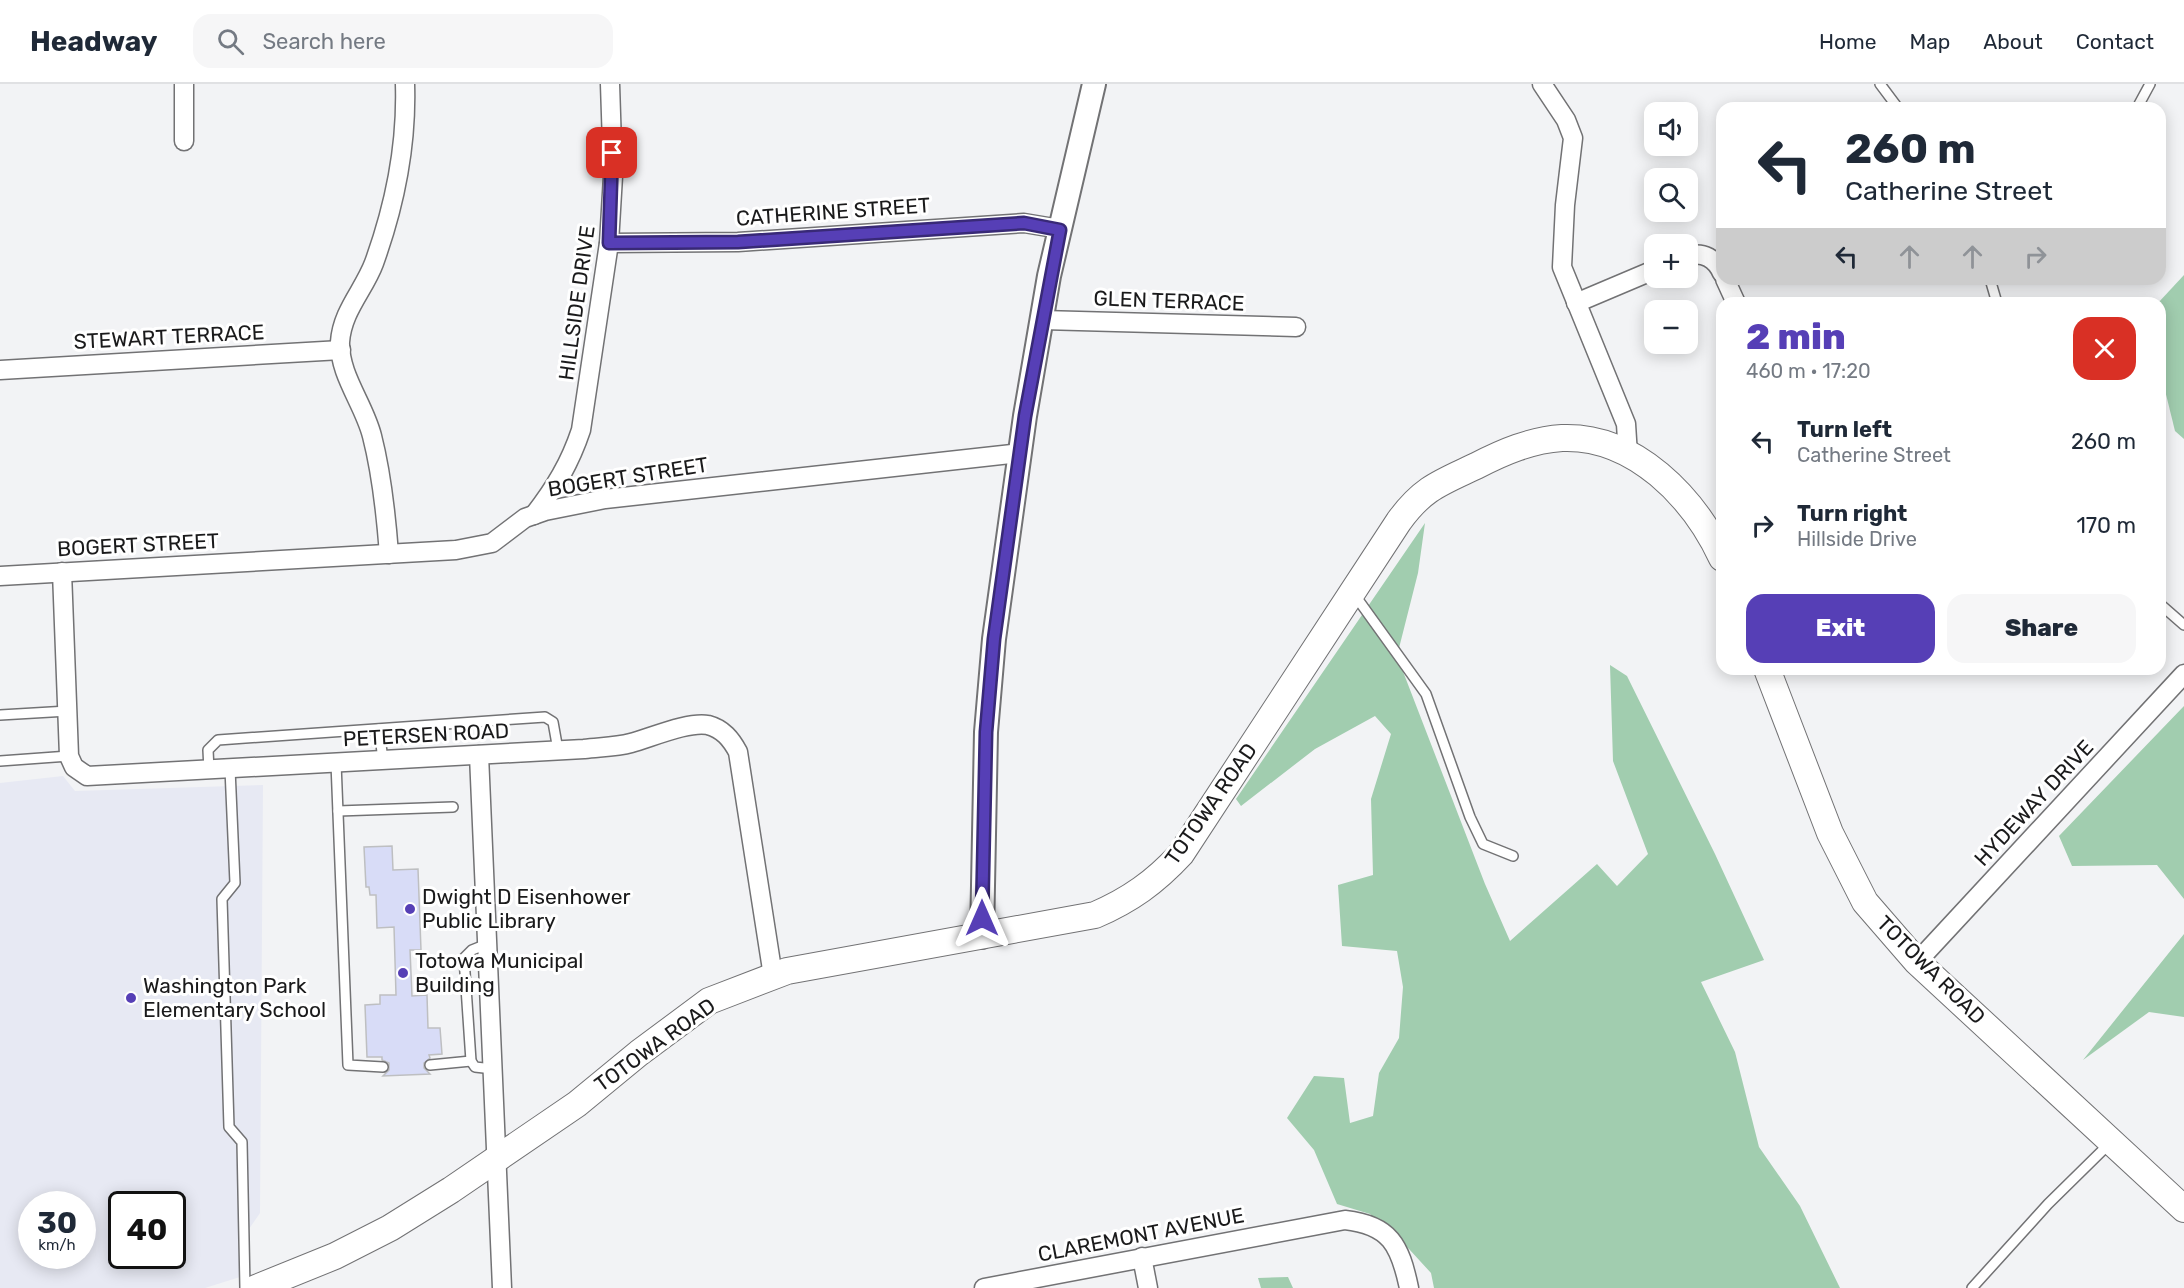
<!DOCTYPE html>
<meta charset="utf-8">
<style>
body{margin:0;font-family:Rubik,sans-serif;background:#f6f6f7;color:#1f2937;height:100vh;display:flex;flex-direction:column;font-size:22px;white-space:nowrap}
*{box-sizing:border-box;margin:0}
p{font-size:20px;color:#747a83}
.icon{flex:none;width:33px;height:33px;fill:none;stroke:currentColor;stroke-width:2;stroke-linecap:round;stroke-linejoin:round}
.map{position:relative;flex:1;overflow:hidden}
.sheet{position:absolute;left:1716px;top:213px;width:450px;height:378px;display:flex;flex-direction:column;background:#fff;border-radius:18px;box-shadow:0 3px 15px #0003}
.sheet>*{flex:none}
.guide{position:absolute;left:1716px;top:18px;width:450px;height:183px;border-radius:18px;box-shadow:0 3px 15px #0003;background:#fff;color:#1f2937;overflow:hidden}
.buttons{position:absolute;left:1644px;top:18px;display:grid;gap:12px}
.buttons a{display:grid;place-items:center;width:54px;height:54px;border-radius:12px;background:#fff;box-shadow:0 3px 15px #0003;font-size:30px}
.speed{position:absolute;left:18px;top:1107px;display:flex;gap:12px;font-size:30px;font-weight:700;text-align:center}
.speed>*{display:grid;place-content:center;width:78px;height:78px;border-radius:50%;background:#fff;box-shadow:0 3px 15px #0003;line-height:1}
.speed small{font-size:15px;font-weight:400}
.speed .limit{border:3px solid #111;border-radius:9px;background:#fff;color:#111}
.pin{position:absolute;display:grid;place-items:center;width:51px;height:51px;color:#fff;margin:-26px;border-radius:12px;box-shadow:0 3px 9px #0006}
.me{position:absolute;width:66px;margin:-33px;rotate:0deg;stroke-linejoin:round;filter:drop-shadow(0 0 4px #0008)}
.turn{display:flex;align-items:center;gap:21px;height:126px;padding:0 30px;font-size:27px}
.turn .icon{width:78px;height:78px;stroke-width:2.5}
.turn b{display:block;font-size:42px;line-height:51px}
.lanes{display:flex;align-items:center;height:57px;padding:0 30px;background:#0003;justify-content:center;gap:30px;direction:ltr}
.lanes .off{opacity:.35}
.round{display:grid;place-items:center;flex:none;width:63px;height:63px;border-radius:18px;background:#f6f6f7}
.summary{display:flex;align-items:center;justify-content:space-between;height:102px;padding:0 30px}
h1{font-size:36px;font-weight:800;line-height:45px;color:#563fb6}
.primary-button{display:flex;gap:12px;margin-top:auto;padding:12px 30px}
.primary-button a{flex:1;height:69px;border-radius:18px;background:#563fb6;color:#fff;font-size:24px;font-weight:800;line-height:69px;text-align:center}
.primary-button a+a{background:#f6f6f7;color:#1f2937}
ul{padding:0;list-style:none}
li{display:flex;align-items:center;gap:18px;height:84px;padding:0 30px}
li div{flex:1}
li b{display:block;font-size:22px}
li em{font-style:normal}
header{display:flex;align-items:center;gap:36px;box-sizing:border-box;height:84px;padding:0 30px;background:#fff;border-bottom:2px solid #e0e1e3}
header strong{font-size:28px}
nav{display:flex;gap:33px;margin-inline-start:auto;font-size:21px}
.search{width:420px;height:54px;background:#f6f6f7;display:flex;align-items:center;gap:15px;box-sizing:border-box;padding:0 21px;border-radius:18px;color:#747a83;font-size:22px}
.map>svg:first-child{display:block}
.built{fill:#e7e9f3;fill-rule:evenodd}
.green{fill:#a1cdaf}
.building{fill:#d8dcf7;stroke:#bebfc1;stroke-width:1.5}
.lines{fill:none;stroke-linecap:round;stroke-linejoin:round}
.service-casing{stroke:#727274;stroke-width:12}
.minor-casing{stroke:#727274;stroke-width:21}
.tertiary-casing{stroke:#727274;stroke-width:26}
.secondary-casing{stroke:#727274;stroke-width:28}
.service{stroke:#fff;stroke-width:9}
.minor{stroke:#fff;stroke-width:18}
.tertiary{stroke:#fff;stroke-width:22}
.secondary{stroke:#fff;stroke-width:26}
.route-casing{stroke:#382976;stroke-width:15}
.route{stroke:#563fb6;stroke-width:10}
.poi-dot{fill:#563fb6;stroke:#fff;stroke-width:2}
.labels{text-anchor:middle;stroke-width:6;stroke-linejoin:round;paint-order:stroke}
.street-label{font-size:21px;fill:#1a1a1b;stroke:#fff}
.poi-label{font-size:21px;fill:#1a1a1b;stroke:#fff;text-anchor:start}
</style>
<header>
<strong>Headway</strong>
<div class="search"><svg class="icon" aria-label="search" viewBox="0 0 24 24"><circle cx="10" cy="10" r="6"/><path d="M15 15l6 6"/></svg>Search here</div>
<nav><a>Home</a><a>Map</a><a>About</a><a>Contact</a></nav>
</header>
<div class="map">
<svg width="2184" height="1204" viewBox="0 0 2184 1204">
<rect width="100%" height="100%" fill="#f2f3f5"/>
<path class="built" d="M63 692 75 707 263 701 260 1129 249 1145 250 1184 240 1193 205 1204H0V699ZM32 1120H82V1172H32ZM122 1120H172V1172H122Z"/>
<g class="green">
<path d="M2184 191V355L2175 347 2160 286 2158 219Z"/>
<path d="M1425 439 1418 489 1397 572 1485 800 1510 857 1597 780 1617 802 1648 770 1613 677 1610 581 1627 592 1715 770 1764 876 1701 898 1735 968 1759 1063 1800 1122 1840 1204H1434L1431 1189 1409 1165 1370 1130 1337 1120 1314 1066 1287 1034 1314 992 1344 994 1350 1039 1373 1032 1379 989 1399 954 1403 903 1397 867 1342 862 1338 801 1373 791 1371 715 1391 650 1375 632 1315 665 1241 722 1236 715Z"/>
<path d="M2184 622V815L2157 781 2072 782 2059 752Z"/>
<path d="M2184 850V933L2149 928 2083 976Z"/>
<path d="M1288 1193 1293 1204H1261L1258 1194Z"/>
</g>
<path class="building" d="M392 762 393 786 418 785 421 866H410L412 912 427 911 428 944H440L442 970 429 971 430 974 424 979V984L430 990 383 992 389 986V979L382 976V973H367L365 921 380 920V911H396L394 843 377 844 376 811H370L369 803H366L364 763Z"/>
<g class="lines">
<defs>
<g id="service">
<path d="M1880 0 1898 24"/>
<path d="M2137 24 2150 0"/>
<path d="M1990 195 1997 219"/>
<path d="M1354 510 1426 610 1470 733 1483 760 1513 772"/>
<path d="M2160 520 2184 541"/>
<path d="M0 631 68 627"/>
<path d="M379 645 383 676"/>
<path d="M0 677 69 672"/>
<path d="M336 679 348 981 383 983"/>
<path d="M230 685 235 799 222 815 229 1043 242 1058 245 1204"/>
<path d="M209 686 208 666 218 656 545 633 553 638 558 666"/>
<path d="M338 727 453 723"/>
<path d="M487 860 472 866 464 874 471 977 475 983 493 985"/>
<path d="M430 981 471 977"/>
<path d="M1972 1204 2048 1120 2110 1059"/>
</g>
<g id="minor">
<path d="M184 0V57"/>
<path d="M1542 0 1566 36 1573 54 1565 121 1562 183 1626 340 1628 371"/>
<path d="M609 159 738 158 1024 139 1060 145"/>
<path d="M1688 172C1703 167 1716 175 1722 189"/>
<path d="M1725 195 1736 219"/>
<path d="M1576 219 1654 186"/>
<path d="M1042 236 1296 243"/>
<path d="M0 286 341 266"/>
<path d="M534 431C555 404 570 379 581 346L609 159 613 92 610 0"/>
<path d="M389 470C386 430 382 391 372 352 364 320 339 291 340 258 342 227 364 206 374 179 395 121 407 62 405 0"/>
<path d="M62 488 69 672 74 683 87 692 584 665C600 663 616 663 631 659 650 654 689 637 708 641 723 645 731 655 738 668L773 892"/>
<path d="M0 492 456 466 492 459 525 434 545 427 605 415 1020 369"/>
<path d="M479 671 502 1204"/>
<path d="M1917 878 2184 590"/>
<path d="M1142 1173 1148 1204"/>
<path d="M984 1204 1345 1136C1390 1141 1400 1161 1409 1204"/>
</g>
<path id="tertiary" d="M982 853 986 648 994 555 1025 332 1049 192 1094 0"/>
<g id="secondary">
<path d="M1767 585 1830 749 1865 818 1917 878 2184 1125"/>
<path d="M256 1204 335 1172 390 1144 451 1106 577 1020 639 969 709 917 787 887 1095 831C1130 816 1155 798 1181 770L1399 437C1423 404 1440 399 1476 382 1503 368 1531 356 1562 354 1635 351 1694 414 1722 474"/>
</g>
</defs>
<use href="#service" class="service-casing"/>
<use href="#minor" class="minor-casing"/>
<use href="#tertiary" class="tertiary-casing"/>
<use href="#secondary" class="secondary-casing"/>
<use href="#service" class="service"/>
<use href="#minor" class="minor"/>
<use href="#tertiary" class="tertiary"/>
<use href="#secondary" class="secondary"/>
</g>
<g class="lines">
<defs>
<path id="route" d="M612 69 609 159 738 158 1024 139 1060 146 1025 332 994 555 986 648 982 834"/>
</defs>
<use href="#route" class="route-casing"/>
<use href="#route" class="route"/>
</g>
<g class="poi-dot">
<circle cx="410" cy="825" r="6"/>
<circle cx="403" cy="889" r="6"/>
<circle cx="131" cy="914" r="6"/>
</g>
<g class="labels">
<g class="street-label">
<text transform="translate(833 128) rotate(-4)" y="7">CATHERINE STREET</text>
<text transform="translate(1169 217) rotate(2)" y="7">GLEN TERRACE</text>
<text transform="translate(577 219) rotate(-82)" y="7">HILLSIDE DRIVE</text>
<text transform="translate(169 253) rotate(-3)" y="7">STEWART TERRACE</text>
<text transform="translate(628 393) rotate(-9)" y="7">BOGERT STREET</text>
<text transform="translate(138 461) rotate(-3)" y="7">BOGERT STREET</text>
<text transform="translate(426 651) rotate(-3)" y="7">PETERSEN ROAD</text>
<text transform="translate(2034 719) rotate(-47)" y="7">HYDEWAY DRIVE</text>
<text transform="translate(1211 720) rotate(-55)" y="7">TOTOWA ROAD</text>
<text transform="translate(1931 886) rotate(45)" y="7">TOTOWA ROAD</text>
<text transform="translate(655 961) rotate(-36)" y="7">TOTOWA ROAD</text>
<text transform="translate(1141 1151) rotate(-11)" y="7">CLAREMONT AVENUE</text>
</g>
<g class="poi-label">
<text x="422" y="820">Dwight D Eisenhower<tspan x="422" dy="24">Public Library</tspan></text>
<text x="415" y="884">Totowa Municipal<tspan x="415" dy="24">Building</tspan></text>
<text x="143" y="909">Washington Park<tspan x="143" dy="24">Elementary School</tspan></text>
</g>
</g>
</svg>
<div class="buttons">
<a><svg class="icon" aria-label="sound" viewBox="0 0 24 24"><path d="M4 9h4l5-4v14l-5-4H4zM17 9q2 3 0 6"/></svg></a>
<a><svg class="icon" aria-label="search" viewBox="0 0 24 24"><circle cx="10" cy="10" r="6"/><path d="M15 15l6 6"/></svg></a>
<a>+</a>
<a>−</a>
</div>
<div class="speed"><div>30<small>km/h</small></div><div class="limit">40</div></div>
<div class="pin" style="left:612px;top:69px;background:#d93025"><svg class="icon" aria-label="arrive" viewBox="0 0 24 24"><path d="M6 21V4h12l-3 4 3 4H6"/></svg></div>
<svg class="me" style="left:982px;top:834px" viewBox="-20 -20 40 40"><path d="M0-17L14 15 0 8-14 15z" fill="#563fb6" stroke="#fff" stroke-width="4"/></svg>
<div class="guide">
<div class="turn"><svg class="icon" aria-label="left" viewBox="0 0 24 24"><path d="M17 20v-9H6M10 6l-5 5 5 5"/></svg><div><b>260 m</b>Catherine Street</div></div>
<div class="lanes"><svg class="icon" aria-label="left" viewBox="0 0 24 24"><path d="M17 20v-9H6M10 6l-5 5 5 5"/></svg><svg class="icon off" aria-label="ahead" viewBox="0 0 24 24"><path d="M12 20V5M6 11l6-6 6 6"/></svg><svg class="icon off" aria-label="ahead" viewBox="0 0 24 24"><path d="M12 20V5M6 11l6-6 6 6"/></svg><svg class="icon off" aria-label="right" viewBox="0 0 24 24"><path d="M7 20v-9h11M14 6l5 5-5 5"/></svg></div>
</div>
<section class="sheet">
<div class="summary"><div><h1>2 min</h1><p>460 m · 17:20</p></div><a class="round" style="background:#d93025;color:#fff"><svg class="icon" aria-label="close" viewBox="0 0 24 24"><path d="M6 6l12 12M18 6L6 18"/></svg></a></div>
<ul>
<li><svg class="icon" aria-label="left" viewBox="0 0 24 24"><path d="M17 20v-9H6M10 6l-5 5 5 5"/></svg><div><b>Turn left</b><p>Catherine Street</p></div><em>260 m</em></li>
<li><svg class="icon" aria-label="right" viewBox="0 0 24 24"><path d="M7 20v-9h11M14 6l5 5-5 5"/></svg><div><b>Turn right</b><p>Hillside Drive</p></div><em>170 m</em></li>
</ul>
<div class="primary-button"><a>Exit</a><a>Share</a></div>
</section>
</div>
